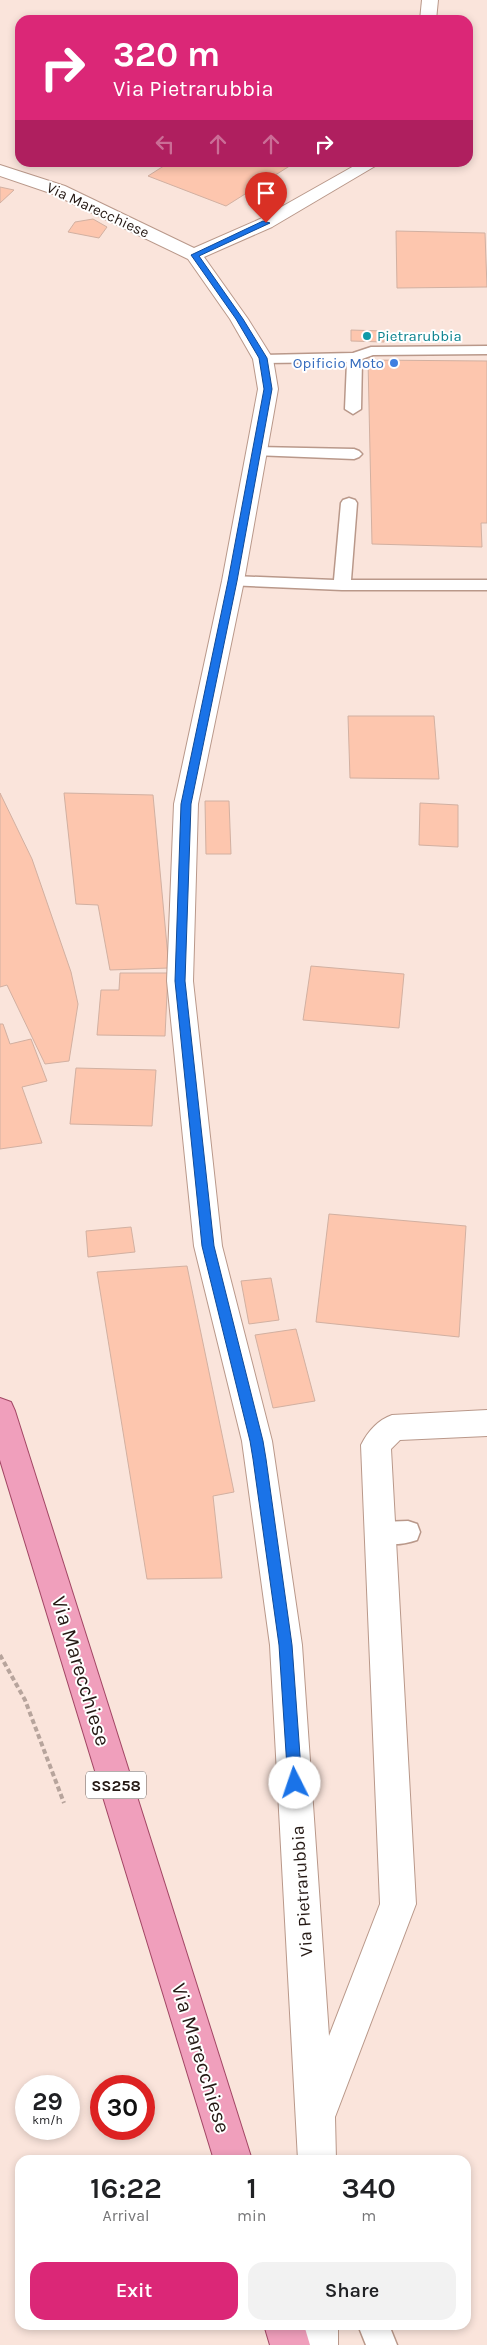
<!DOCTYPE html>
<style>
body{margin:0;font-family:Karla,sans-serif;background:#f2f2f2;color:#202124;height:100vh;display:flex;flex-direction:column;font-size:19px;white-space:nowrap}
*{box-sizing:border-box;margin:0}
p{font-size:16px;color:#757577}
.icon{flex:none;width:28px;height:28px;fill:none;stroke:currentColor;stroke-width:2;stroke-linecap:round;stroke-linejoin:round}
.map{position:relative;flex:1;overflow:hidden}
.drawer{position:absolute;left:15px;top:2155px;width:456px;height:175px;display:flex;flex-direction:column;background:#fff;border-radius:15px;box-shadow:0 2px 8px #0003}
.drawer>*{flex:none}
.hud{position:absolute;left:15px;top:15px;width:458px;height:152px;border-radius:15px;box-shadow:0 2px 8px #0003;background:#db2777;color:#fff;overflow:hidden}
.speed{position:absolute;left:15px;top:2075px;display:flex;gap:10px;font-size:25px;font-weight:700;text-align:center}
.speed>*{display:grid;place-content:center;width:65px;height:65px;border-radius:50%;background:#fff;box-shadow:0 2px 8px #0003;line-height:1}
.speed small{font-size:12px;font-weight:400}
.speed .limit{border:8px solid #d22;background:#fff;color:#111}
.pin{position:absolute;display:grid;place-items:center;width:42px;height:42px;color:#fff;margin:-51px -21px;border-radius:50% 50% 50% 0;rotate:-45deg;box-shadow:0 0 5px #0007}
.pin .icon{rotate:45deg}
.me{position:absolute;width:55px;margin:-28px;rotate:356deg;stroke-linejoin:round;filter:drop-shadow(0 0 4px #0008)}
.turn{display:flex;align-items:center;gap:18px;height:105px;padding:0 15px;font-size:22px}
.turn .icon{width:65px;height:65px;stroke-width:2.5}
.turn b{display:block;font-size:35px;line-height:42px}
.lanes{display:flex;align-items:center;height:48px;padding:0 15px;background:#0003;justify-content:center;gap:25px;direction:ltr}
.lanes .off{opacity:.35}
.eta{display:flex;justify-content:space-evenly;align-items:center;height:85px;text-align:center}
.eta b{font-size:30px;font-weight:600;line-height:35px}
.action{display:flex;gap:10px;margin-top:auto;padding:10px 15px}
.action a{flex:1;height:58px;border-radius:15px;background:#db2777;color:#fff;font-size:20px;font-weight:600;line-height:58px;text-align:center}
.action a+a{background:#f2f2f2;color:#202124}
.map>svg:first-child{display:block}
.building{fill:#fdc6ae;stroke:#d2b0a1}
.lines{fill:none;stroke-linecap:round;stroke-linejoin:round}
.service-casing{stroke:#b9988a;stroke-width:3}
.minor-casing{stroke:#b9988a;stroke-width:2}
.primary-casing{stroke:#a24664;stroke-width:2}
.path{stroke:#b7a49c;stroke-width:4;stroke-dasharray:5 3;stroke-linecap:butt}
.service{fill:#fff;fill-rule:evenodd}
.minor{fill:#fff;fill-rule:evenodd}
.primary{fill:#f09fbc;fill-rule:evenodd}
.route{fill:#1a73e8;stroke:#114b97}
.culture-dot{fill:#0f9aa8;stroke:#fff;stroke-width:2}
.shop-dot{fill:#3f7fe0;stroke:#fff;stroke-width:2}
.labels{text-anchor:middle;stroke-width:4;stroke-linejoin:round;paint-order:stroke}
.far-street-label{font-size:15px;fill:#251914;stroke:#fff}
.far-culture-label{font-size:15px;fill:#0d838f;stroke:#fff;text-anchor:start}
.far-shop-label{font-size:15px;fill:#366cbe;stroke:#fff;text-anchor:end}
.shield{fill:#fff;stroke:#665e5a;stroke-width:1}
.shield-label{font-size:16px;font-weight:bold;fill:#251914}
.street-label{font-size:18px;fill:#251914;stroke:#fff}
.near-street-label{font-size:21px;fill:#251914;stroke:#fff}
</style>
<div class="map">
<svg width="487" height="2345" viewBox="0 0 487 2345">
<rect width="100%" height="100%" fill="#fae4db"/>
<g class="building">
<path d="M170 162H296L226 206 148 176Z"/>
<path d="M0 187 14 190 0 203Z"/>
<path d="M93 219 107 227 99 238 68 232 75 222Z"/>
<path d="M396 231 485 233 487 287 397 288Z"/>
<path d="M351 330 383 331 384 342 351 341Z"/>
<path d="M368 360 487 361V523H481L482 547 372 544Z"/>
<path d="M348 716H434L439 779 350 778Z"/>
<path d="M0 793 32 859 71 972 78 1004 69 1061 45 1064 7 985 0 987Z"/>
<path d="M64 793 153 795 169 968 110 970 98 905 76 904Z"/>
<path d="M205 801H229L231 854H206Z"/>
<path d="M420 803 458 805V847L419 845Z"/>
<path d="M311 966 404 974 399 1028 303 1020Z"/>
<path d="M120 973H168L165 1036 97 1035 101 990H119Z"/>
<path d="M0 1024H3L10 1044 31 1039 47 1081 22 1087 42 1143 0 1149Z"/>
<path d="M76 1068 156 1070 152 1126 70 1124Z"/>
<path d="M329 1214 466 1226 459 1337 316 1322Z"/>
<path d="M131 1227 135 1252 88 1257 86 1231Z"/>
<path d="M187 1266 234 1492 213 1496 222 1578 147 1579 97 1272Z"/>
<path d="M271 1278 279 1320 249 1324 241 1281Z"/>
<path d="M296 1329 315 1401 273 1408 255 1335Z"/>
</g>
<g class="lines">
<defs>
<g id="service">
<path d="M487 346V354L373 355 362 359 361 409 353 414 345 409 347 362 263 363 256 359 263 355 353 353 371 347Z"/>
<path d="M257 447 354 449 359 451 362 454 359 457 354 459 252 455 249 452 252 449Z"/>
<path d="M349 498 355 500 357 503 351 580H487V590H342L227 585 225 581 227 577 233 576 334 580 341 503 343 500Z"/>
<path d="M408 1521 417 1524 420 1532 417 1540C403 1545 385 1546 371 1541L368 1533 371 1525 380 1522Z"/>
<path d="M358 2325H389L397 2345H366Z"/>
</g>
<g id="minor">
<path d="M422 0H438L436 20H420Z"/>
<path d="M361 162H382L272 227 204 257 248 319 273 359 278 389 244 581 198 804 193 981 222 1246 272 1441 302 1645 329 2036 380 1904 361 1445C368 1431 378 1420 392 1415L487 1410V1436L400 1440 391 1449 416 1904 335 2117 336 2160H298L270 1645 242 1441 194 1246 167 981 174 804 222 581 258 389 253 359 230 319 188 259 53 194 0 176V165L65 186 194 248 260 219Z"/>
<rect x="298" y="2325" width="40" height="20"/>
</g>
<g id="primary">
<path d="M0 1398 11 1402 15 1411 252 2160H214L0 1460Z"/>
<path d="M264 2325H304L310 2345H270Z"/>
</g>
</defs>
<use href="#service" class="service-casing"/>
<use href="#minor" class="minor-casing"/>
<use href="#primary" class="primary-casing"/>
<path class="path" d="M0 1655 25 1700 64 1803"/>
<use href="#service" class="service"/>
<use href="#minor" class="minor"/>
<use href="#primary" class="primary"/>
</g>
<path class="route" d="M263 221 270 223 199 256 243 319 267 358 272 389 237 581 191 804 185 981 214 1246 263 1441 266 1459 292 1645 302 1783 300 1788 295 1790 290 1788 288 1783 279 1645 253 1459 250 1441 202 1246 175 981 181 804 228 581 264 389 259 358 236 319 191 255Z"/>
<circle class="culture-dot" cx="367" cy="336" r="5"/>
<circle class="shop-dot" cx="394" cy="363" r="5"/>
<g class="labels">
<g class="far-street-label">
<text transform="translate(98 210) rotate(25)" y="5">Via Marecchiese</text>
</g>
<g class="far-culture-label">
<text x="377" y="341">Pietrarubbia</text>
</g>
<g class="far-shop-label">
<text x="384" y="368">Opificio Moto</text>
</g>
<rect class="shield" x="86" y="1771.5" width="60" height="27" rx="4"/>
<g class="shield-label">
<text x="116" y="1791">SS258</text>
</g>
<g class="street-label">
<text transform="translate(302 1891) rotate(-94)" y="6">Via Pietrarubbia</text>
</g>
<g class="near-street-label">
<text transform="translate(81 1671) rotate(73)" y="7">Via Marecchiese</text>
<text transform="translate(201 2058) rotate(73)" y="7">Via Marecchiese</text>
</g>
</g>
</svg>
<div class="speed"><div>29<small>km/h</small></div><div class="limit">30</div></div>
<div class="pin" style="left:266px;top:223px;background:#d93025"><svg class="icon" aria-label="arrive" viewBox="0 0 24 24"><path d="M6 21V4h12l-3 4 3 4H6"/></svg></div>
<svg class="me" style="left:295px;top:1783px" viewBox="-20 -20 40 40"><circle r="19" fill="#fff"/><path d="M0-13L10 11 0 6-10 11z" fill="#1a73e8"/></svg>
<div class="hud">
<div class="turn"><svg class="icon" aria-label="right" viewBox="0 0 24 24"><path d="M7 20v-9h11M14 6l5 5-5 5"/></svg><div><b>320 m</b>Via Pietrarubbia</div></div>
<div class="lanes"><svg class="icon off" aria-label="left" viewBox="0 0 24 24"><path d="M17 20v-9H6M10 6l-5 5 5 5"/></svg><svg class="icon off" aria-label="ahead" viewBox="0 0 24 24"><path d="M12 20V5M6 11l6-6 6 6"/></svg><svg class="icon off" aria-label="ahead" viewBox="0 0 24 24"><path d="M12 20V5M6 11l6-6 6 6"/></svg><svg class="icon" aria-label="right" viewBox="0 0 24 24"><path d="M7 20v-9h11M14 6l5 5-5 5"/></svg></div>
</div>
<section class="drawer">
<div class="eta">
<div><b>16:22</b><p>Arrival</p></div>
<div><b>1</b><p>min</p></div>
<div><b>340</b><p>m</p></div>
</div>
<div class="action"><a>Exit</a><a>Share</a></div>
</section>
</div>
